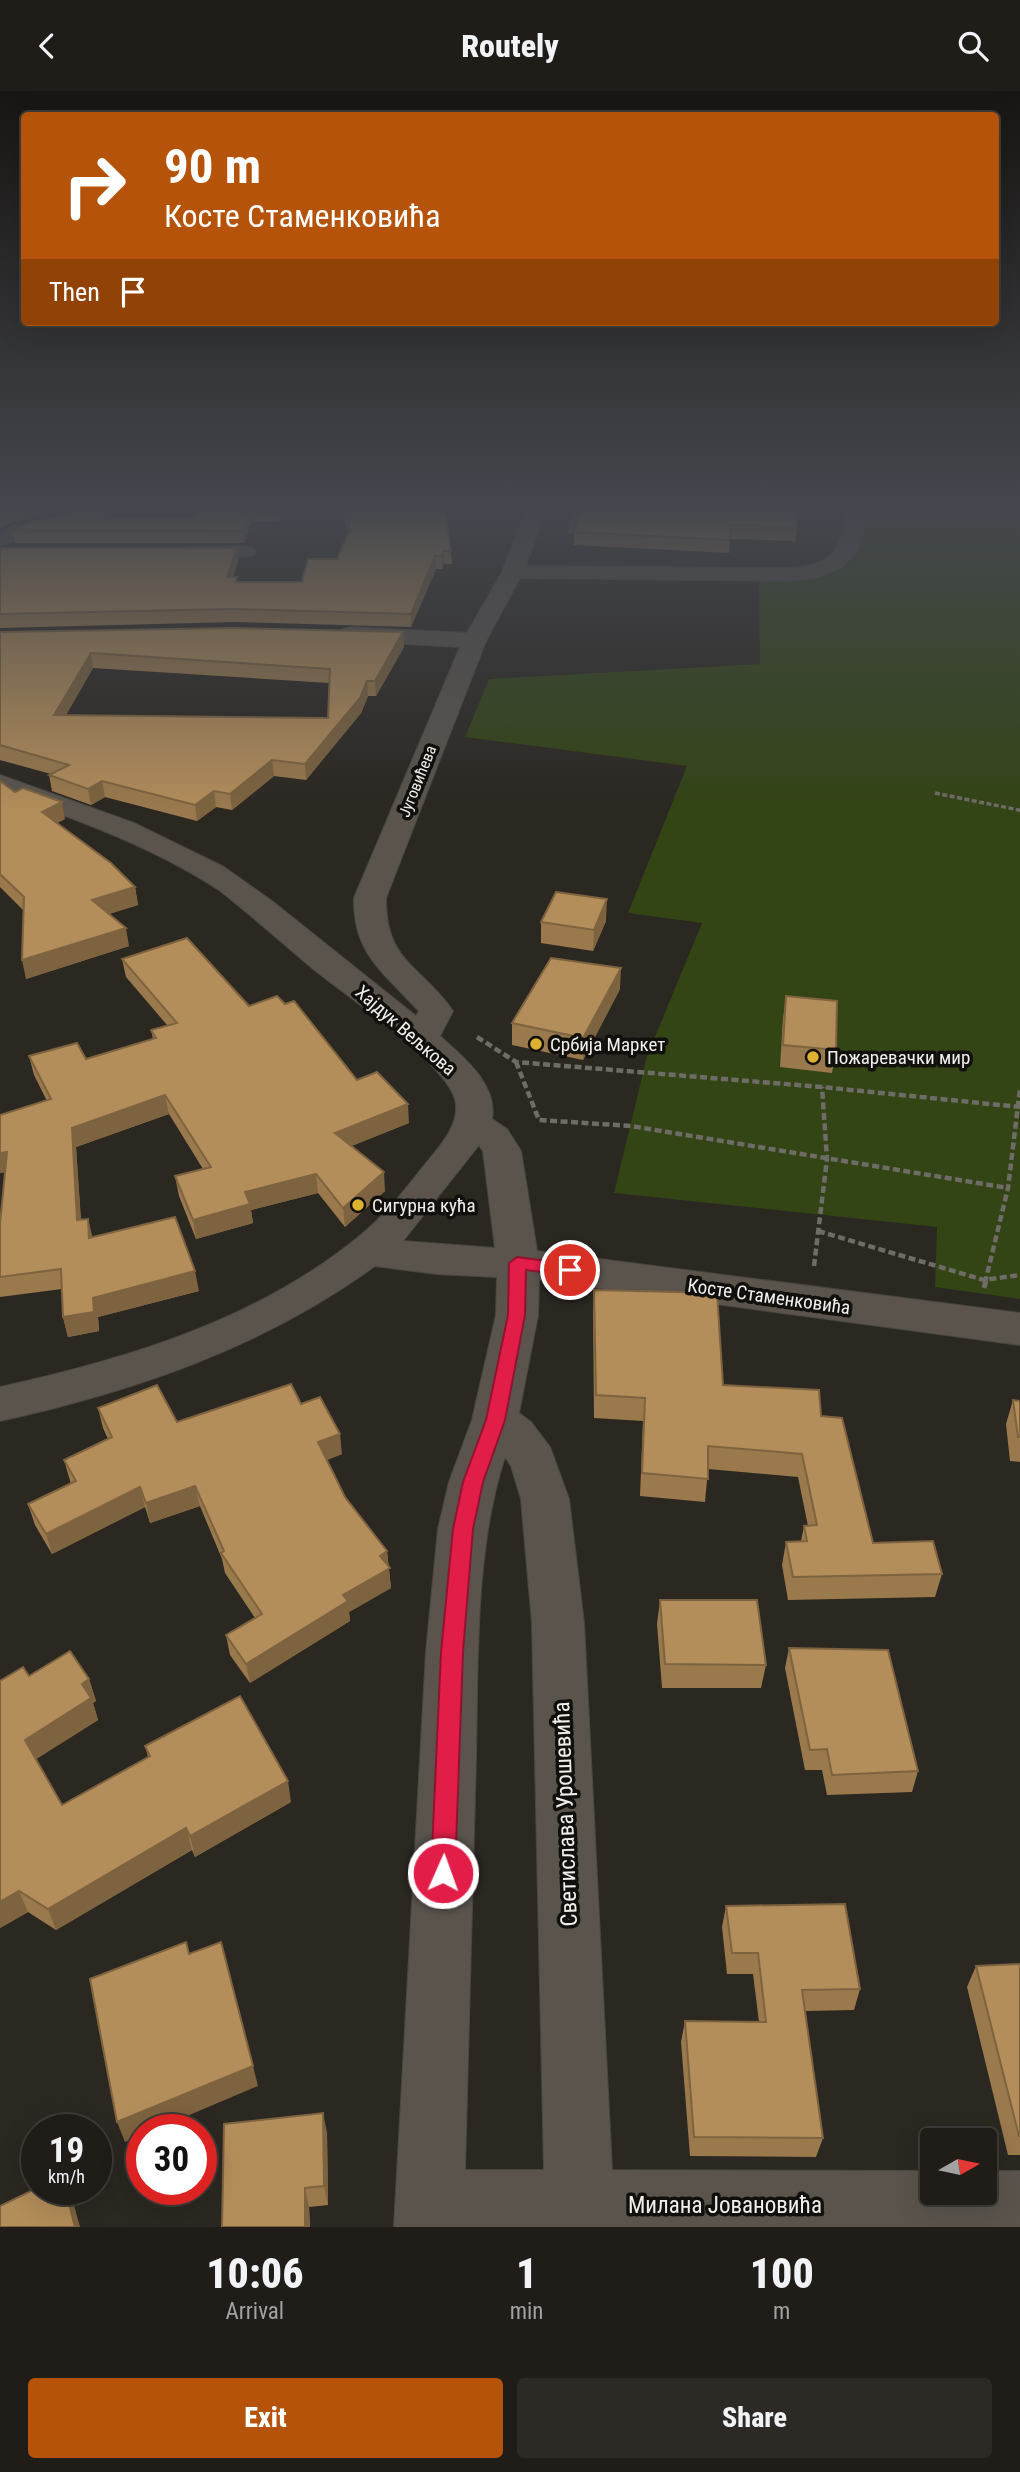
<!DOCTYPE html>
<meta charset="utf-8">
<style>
body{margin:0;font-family:"Roboto Condensed",sans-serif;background:#2d2a26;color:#f1f3f6;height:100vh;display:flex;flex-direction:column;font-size:26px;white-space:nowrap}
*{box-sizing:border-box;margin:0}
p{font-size:23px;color:#a2a2a2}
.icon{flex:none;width:38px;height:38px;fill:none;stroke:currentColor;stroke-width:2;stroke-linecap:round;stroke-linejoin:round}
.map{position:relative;height:2136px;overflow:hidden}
.panel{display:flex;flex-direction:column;background:#201d19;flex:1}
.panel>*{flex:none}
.banner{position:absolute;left:21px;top:21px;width:978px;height:214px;border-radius:7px;box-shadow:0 7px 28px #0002,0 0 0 2px #3d3b38;background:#b45309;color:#fff;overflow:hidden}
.needle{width:46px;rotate:81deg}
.fabs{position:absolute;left:920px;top:2037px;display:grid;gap:14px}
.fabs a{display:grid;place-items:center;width:77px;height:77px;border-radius:7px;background:#201d19;box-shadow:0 7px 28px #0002,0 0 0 2px #3d3b38;font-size:35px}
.speed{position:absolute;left:21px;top:2023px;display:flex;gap:14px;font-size:35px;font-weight:700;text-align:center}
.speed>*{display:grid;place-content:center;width:91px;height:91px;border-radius:50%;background:#201d19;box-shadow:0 7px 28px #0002,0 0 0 2px #3d3b38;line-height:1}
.speed small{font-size:18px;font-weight:400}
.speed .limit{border:10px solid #d22;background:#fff;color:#111}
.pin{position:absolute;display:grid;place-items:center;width:60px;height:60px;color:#fff;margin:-30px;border:4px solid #fff;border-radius:50%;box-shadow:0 2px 7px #0007}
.me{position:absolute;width:77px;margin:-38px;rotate:2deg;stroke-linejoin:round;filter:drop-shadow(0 0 5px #0008)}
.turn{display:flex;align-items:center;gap:24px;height:147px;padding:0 28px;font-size:32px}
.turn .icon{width:91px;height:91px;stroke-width:2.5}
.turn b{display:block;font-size:49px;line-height:60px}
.then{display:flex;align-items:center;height:66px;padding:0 28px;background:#0003;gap:14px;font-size:26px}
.eta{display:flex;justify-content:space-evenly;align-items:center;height:119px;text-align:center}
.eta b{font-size:42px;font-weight:800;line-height:49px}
.action{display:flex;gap:14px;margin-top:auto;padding:14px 28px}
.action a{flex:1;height:80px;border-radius:7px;background:#b45309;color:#fff;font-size:28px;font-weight:800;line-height:80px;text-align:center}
.action a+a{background:#2d2a26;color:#f1f3f6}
header{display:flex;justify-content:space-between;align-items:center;height:91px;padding:0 28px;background:#201d19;font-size:32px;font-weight:800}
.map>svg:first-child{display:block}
.green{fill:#334415}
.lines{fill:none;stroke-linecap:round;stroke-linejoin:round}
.minor-casing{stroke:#494640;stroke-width:2}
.path-far2{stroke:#6f6b66;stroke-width:3.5;stroke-dasharray:5 2.5;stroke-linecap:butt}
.path-far1{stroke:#6f6b66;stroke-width:4.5;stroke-dasharray:7 3.5;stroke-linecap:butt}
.path{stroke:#6f6b66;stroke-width:5;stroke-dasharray:9 4.5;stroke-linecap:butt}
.minor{fill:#5a544d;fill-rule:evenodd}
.wall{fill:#9a794d;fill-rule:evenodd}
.shaded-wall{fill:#7d633f}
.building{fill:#b38d5a;stroke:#7d633f;stroke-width:2;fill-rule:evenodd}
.route{fill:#e11d48;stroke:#92132f;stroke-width:2}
.poi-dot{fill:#deb133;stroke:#12100d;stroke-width:2.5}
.labels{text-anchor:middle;stroke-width:7;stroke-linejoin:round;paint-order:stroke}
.far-street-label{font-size:16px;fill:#f2efeb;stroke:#12100d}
.street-label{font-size:19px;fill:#f2efeb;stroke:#12100d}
.poi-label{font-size:19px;fill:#f2efeb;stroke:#12100d;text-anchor:start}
.near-street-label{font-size:23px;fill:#f2efeb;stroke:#12100d}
</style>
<header><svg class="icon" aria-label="back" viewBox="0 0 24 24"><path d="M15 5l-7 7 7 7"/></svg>Routely<svg class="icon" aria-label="search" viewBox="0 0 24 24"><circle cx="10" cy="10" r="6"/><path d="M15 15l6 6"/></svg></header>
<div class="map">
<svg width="1020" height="2136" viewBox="0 0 1020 2136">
<rect width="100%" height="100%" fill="#2b2721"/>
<path class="green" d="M851 421H1020V1208L935 1196 937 1136 614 1102 647 965 702 832 628 822 687 675 465 646 489 588 760 573 759 487 822 485 841 474V455Z"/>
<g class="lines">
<defs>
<g id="minor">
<path d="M74 421H111L108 425 28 443 0 455V441L15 434Z"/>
<path d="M525 421H545L526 475 776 477C820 477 843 471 844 421H864C867 480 824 490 776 490L520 487 486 550 386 807C385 871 421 874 453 920L440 945C463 966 498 993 492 1028L507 1038 521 1060 537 1160 1020 1222V1254L539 1189 538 1224 519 1322 531 1331 550 1356 569 1408 584 1532 612 2079 933 2080V2102H985V2080H1020V2136H394L426 1561 438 1438 449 1391 472 1329 496 1224 497 1186 436 1183 375 1175C262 1257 135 1300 0 1330V1296C128 1268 260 1228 362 1143 385 1124 404 1100 422 1077 437 1058 462 1034 455 1008 445 972 344 903 312 877 281 851 251 824 219 799 152 755 75 728 0 701V684L134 732 224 776 272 810 416 925 419 920 416 917C382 880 353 862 354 807L460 556 351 550 343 548 339 543 343 538 351 536 467 542 502 481ZM479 1054 483 1060 495 1157 403 1150ZM505 1366 511 1375 521 1408 532 1532 544 2079H465C469 1941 472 1803 476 1666 478 1570 475 1457 505 1366Z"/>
<path d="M245 455 252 457 256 461 252 465 184 468 177 466 173 462 177 458 184 456Z"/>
</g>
</defs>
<use href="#minor" class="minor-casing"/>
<path class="path-far2" d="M935 702 1019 719 1020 722"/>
<g class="path-far1">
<path d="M477 946 516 971 822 996 1020 1016"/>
<path d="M516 971 539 1029 631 1035 1008 1097"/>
<path d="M818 1140 984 1189 1020 1184"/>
<path d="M814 1175 827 1068 822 996"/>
<path d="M985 1192 1008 1097 1020 998"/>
</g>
<path class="path" d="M984 1197 986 1190"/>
<use href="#minor" class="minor"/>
</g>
<g class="wall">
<path d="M197 421H280V430L251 431 244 452H15L12 439 107 428 193 427Z"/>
<path d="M343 421H445L451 460 452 473H444L442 478H436L411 536 234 531 0 537V457L238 470 233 486H237V491H302L337 468 348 442Z"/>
<path d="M573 421 797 437 795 450 730 448 729 462 574 454V440L568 444Z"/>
<path d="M0 541 404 556 376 605H368L361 622 306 689 274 685 232 719 216 716 197 730 105 706 91 714 52 700 49 684 51 683 0 669ZM93 577 329 592 328 627 66 624Z"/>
<path d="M0 690 15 701 65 728 57 732 135 796 138 814 109 823 129 855 26 888 24 820 0 796Z"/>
<path d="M606 830 593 860 541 852V831Z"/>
<path d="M122 868 249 915 357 989 409 1032 351 1055 385 1100 345 1136 318 1102 251 1119 253 1132 196 1148 179 1105 175 1085 203 1078 169 1023 76 1056 81 1129 88 1128 92 1146 199 1200 98 1226 99 1240 68 1246 63 1226 62 1198 0 1206V1133L5 1081 0 1082V1024L47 1010 34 984 29 965 86 968 153 948 151 939 167 934 126 886Z"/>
<path d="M620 898 583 969 512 954V932Z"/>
<path d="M786 905 836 959 832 982 780 976 783 927Z"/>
<path d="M594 1199 723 1294 821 1325 873 1452 942 1483 935 1506 788 1509 782 1474 786 1451 801 1450 804 1435H808L798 1386 708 1378 705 1411 640 1405 643 1330 594 1327 593 1221Z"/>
<path d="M1013 1309 1020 1310V1371L1010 1370 1006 1333Z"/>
<path d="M301 1313 342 1363 327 1369 345 1406 387 1460 391 1497 349 1521 350 1530 250 1592 230 1564 226 1544 255 1527 225 1482 222 1468 200 1415 150 1432 145 1416 52 1463 35 1434 28 1413 71 1393 64 1369 108 1348 103 1337 98 1317 177 1331Z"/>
<path d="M660 1509 766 1574 761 1597H662L657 1533Z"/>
<path d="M789 1557 918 1680 912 1701 827 1704 822 1679H805L785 1577Z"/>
<path d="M29 1585 89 1588 96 1610 93 1612 98 1629 36 1668 62 1714 148 1666 145 1655 291 1711 195 1766 192 1759 56 1839 28 1821 0 1837V1590Z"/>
<path d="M726 1815 860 1898 854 1919 805 1920 823 2047 816 2066 690 2065 681 1951 685 1930 759 1931 753 1883H727L722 1836Z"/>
<path d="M1020 1873V2064H1008L967 1896 976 1875Z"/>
<path d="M327 2041 328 2114 309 2116 310 2136H222Z"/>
</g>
<g class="shaded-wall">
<path d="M2 421H63L14 431 0 438V422Z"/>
<path d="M249 421 251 431 244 452 242 440Z"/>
<path d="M582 422V435L568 444 569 430Z"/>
<path d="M237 457 238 470 228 499 227 486Z"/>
<path d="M443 460 444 473 442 478V465Z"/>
<path d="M435 465 436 478 411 536V523Z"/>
<path d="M403 541 404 556 376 605 375 590Z"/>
<path d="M91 562 93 577 57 639 54 624Z"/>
<path d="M367 590 368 605 361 622 306 689 305 673Z"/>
<path d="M272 669 274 685 232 719 230 703Z"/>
<path d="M102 690 105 706 91 714 88 698Z"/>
<path d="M214 700 216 716 197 730 195 714Z"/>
<path d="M62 711 65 728 46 738 42 721Z"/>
<path d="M135 796 138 814 96 827 92 809Z"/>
<path d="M607 808 606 830 593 860 594 839Z"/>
<path d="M126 837 129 855 26 888 22 869Z"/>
<path d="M621 877 620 898 583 969V947Z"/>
<path d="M165 1004 169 1023 76 1056 82 1148 77 1129 72 1037Z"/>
<path d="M408 1013 409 1032 337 1061 335 1042Z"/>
<path d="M7 1061 12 1080 0 1082V1062Z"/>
<path d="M384 1081 385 1100 345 1136 343 1117Z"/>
<path d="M316 1083 318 1102 251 1119 253 1132 196 1148 193 1129 245 1101Z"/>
<path d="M88 1128 93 1148 89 1147Z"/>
<path d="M195 1180 199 1200 98 1226 99 1240 68 1246 63 1226 93 1207Z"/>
<path d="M340 1343 342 1363 321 1371 318 1351Z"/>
<path d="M195 1395 200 1415 150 1432 146 1412Z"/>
<path d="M140 1396 145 1416 52 1463 46 1443Z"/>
<path d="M387 1460 391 1497 349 1521 350 1530 250 1592 246 1573 343 1504 380 1465Z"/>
<path d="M89 1588 96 1610 93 1612 98 1629 33 1670 25 1649 82 1593Z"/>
<path d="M288 1690 291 1711 195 1766 190 1745Z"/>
<path d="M186 1737 192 1759 56 1839 48 1818Z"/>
<path d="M19 1800 28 1821 0 1837V1811Z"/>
<path d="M253 1975 258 1995 154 2039H142V2044L125 2051 117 2031Z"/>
<path d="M323 2022 327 2041 328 2114 324 2095Z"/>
<path d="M305 2097 309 2116 310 2136H305Z"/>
<path d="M65 2098H69L71 2103 80 2136H75Z"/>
</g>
<g class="building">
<path d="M81 421H104L103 428 193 427 197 421H249L242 440 12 439 26 433Z"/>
<path d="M345 421H445L451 460H443L442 465H435L411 523 232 518 0 523V457H237L227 486H237L235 491H302L308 468H337L350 439Z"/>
<path d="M573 421H796L797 437 731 434 730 449 574 441 582 422 569 430Z"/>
<path d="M232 537 403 541 375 590H367L360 607 305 673 272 669 230 703 214 700 195 714 102 690 88 698 49 684 69 674 0 654V541ZM91 562 330 578 328 627 54 624Z"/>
<path d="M0 690 15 701 23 697 62 711 42 721 111 772 135 796 92 809 126 837 22 869 24 806 0 783Z"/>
<path d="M556 801 607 808 594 839 541 831Z"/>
<path d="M187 847 249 915 277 905 285 913 294 910 357 989 377 981 408 1013 335 1042 384 1081 343 1117 316 1083 245 1101 250 1113 193 1129 175 1085 211 1076 165 1004 72 1037 77 1129 88 1128 89 1147 175 1126 195 1180 93 1207 94 1221 63 1226 61 1178 0 1186V1133L7 1061 0 1062V1024L51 1008 29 965 77 952 86 968 156 947 151 939 177 932 122 868Z"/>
<path d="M551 867 621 877 583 947 512 932Z"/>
<path d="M786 905 837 910 836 959 783 954Z"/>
<path d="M594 1199 717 1202 723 1294 819 1299 821 1325 842 1327 873 1452 933 1450 942 1483 793 1486 786 1451 807 1450 804 1435 817 1434 802 1363 708 1355V1388L642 1382 645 1307 596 1304Z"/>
<path d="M291 1293 301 1313 320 1306 340 1343 318 1351 345 1406 387 1460 380 1465 390 1477 343 1504 348 1510 246 1573 226 1544 262 1523 221 1462 224 1460 195 1395 146 1412 140 1396 46 1443 28 1413 76 1390 64 1369 112 1346 98 1317 157 1294 177 1331Z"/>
<path d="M1013 1309 1020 1310V1346H1018Z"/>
<path d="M660 1509H757L766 1574 665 1573Z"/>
<path d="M789 1557 888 1559 918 1680 832 1684 827 1658 810 1659Z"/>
<path d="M70 1560 89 1588 82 1593 91 1607 25 1649 62 1714 150 1665 145 1655 240 1605 288 1690 190 1745 186 1737 48 1818 19 1800 0 1811V1590L23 1576 29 1585Z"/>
<path d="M845 1813 860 1898 802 1899 823 2047 694 2046 685 1930 766 1931 758 1862H732L726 1815Z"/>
<path d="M186 1851 189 1863 221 1851 253 1975 117 2031 90 1888Z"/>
<path d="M1020 1873V2045H1019L976 1875Z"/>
<path d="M323 2022 324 2095 305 2097V2136H222L224 2033Z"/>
<path d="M37 2097V2098H65L75 2136H0V2115Z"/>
</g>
<linearGradient id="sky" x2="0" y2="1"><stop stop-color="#181512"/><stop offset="0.58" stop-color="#44474e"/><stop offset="1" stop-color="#44474e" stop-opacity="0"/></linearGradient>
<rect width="1020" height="720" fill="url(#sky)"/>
<path class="route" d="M517 1166 570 1173 579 1179 570 1185 526 1179 525 1224 505 1329 483 1391 473 1438 463 1561 455 1782 452 1791 443 1794 435 1791 431 1782 441 1561 453 1438 463 1391 486 1329 508 1224 509 1172Z"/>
<g class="poi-dot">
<circle cx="536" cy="953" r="7"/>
<circle cx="813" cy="966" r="7"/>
<circle cx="358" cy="1114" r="7"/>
</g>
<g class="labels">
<g class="far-street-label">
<text transform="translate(417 690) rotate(-68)" y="6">Југовићева</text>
</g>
<g class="street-label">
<text transform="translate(406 939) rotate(41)" y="7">Хајдук Вељкова</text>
<text transform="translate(769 1205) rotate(8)" y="7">Косте Стаменковића</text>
</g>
<g class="poi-label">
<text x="550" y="960">Србија Маркет</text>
<text x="827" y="973">Пожаревачки мир</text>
<text x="372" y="1121">Сигурна кућа</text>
</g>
<g class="near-street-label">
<text transform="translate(565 1723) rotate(-92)" y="8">Светислава Урошевића</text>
<text x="725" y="2122">Милана Јовановића</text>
</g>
</g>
</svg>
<div class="fabs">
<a><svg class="needle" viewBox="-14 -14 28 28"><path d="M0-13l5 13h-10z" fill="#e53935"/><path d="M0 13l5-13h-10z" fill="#a2a2a2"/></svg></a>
</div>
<div class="speed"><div>19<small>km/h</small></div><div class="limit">30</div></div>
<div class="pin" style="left:570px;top:1179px;background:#d93025"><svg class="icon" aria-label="arrive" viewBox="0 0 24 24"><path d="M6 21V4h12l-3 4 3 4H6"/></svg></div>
<svg class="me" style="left:443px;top:1782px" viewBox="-20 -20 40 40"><circle r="17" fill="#e11d48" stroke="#fff" stroke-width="3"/><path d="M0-11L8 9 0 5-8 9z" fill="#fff"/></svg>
<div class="banner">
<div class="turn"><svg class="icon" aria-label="right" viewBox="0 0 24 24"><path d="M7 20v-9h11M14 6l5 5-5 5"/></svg><div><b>90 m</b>Косте Стаменковића</div></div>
<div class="then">Then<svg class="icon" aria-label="arrive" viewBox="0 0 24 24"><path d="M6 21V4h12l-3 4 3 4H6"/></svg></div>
</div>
</div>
<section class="panel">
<div class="eta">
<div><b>10:06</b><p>Arrival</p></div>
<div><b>1</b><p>min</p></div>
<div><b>100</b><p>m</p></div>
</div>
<div class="action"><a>Exit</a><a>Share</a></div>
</section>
